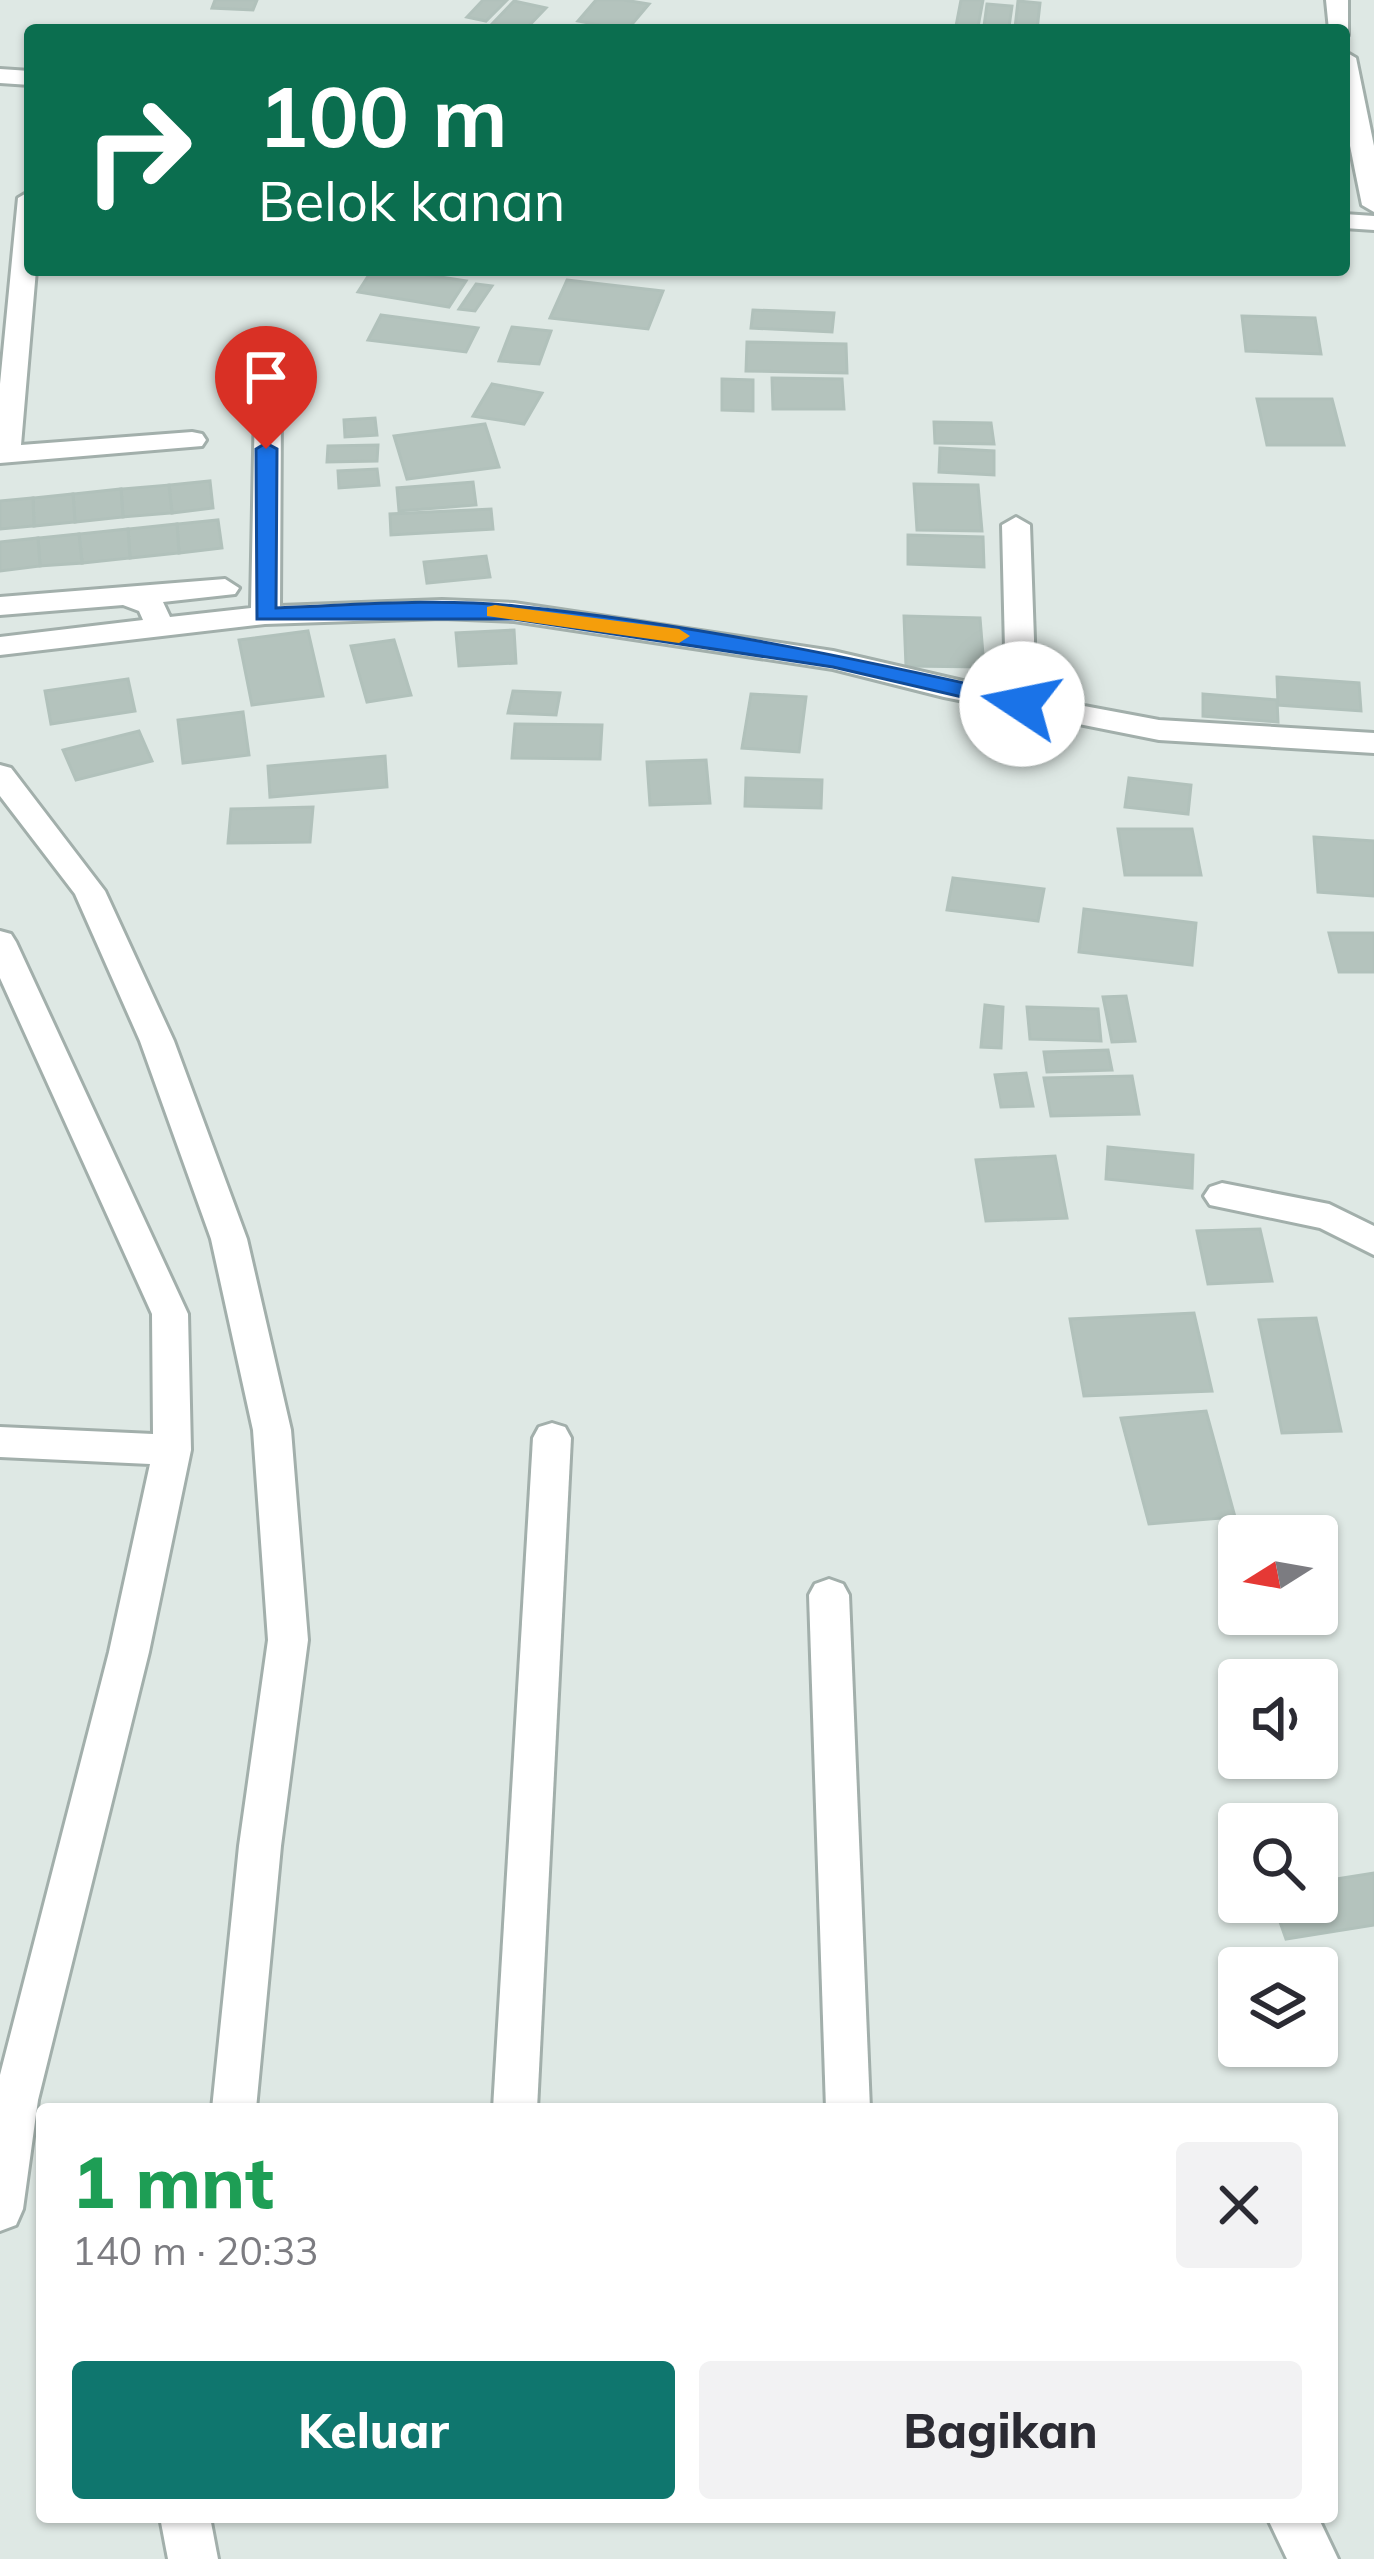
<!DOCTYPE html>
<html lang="id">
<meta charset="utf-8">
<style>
body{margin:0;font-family:Mulish,sans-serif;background:#f2f2f3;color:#2b2b33;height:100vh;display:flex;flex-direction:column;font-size:45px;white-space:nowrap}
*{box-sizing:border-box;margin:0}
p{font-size:39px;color:#7c7c81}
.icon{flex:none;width:66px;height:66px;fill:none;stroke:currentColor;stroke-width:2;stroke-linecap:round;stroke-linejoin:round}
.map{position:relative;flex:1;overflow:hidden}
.details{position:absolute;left:36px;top:2103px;width:1302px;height:420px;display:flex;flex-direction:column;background:#fff;border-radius:12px;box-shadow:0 3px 9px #0004}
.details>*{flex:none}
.guide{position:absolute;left:24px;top:24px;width:1326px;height:252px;border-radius:12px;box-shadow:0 3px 9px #0004;background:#0b6e4f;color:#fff;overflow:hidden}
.needle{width:78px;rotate:259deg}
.tools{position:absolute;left:1218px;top:1515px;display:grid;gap:24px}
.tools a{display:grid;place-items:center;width:120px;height:120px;border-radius:12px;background:#fff;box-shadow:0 3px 9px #0004;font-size:60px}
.pin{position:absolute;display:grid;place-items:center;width:102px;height:102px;color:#fff;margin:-123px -51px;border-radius:50% 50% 50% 0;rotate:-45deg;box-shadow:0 0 12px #0007}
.pin .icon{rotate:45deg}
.me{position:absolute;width:132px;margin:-66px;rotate:281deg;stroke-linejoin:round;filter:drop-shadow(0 0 9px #0008)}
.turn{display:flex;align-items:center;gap:42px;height:252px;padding:0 36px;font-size:54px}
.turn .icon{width:156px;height:156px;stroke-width:2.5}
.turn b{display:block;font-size:84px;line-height:102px}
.round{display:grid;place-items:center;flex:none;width:126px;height:126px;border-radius:12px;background:#f2f2f3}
.head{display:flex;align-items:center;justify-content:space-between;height:204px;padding:0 36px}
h1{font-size:72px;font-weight:800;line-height:90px;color:#1e9e55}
.cta{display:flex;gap:24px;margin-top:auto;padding:24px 36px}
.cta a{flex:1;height:138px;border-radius:12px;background:#0f766e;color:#fff;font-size:48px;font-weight:800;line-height:138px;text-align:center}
.cta a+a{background:#f2f2f3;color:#2b2b33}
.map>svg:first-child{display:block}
.building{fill:#b4c3bd;stroke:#b1c1bb;stroke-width:3}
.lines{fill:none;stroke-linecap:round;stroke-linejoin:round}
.minor-casing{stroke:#a2afab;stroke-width:6}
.minor{fill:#fff;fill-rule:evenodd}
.route{fill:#1a73e8;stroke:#114b97;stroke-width:3}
.slow{fill:#f59e0b}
</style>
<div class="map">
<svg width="1374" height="2559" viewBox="0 0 1374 2559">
<rect width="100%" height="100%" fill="#dee8e4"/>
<g class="building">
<path d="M215 0H257L253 10 212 8Z"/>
<path d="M483 0H507L486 21 467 17Z"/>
<path d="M596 0H624L649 4 627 30 578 21Z"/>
<path d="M961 0H983L978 27 956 26Z"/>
<path d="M514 1 546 8 525 30 492 24Z"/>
<path d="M1018 1 1040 3 1037 30 1015 28Z"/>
<path d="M987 4 1012 6 1009 27 984 26Z"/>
<path d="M372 270H395L466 281 449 307 358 292Z"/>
<path d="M567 280 663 291 648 329 550 318Z"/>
<path d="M476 284 492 286 475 311 459 309Z"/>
<path d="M753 310 834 313 832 332 751 328Z"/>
<path d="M381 315 478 328 466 352 368 340Z"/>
<path d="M1242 316 1315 318 1321 354 1246 351Z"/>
<path d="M512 327 551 331 539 364 499 361Z"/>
<path d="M747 342 846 344 847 373 746 371Z"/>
<path d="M772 378 842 379 844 409H773Z"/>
<path d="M722 379 753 380V411L722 410Z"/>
<path d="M492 384 542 393 524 424 473 416Z"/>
<path d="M1257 399H1332L1344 445H1267Z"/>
<path d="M375 418 377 435 345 437 344 420Z"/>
<path d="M934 422 991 423 994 444 935 443Z"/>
<path d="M485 424 499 467 407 479 394 436Z"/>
<path d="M378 445 377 461 327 462 328 446Z"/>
<path d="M940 448 994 451V475L939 472Z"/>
<path d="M377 469 379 485 339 488 338 471Z"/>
<path d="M210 481 213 508 172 513 169 485Z"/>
<path d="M473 482 476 505 399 511 397 488Z"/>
<path d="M914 484 978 485 982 531 917 530Z"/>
<path d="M169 485 172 513 123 517 121 489Z"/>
<path d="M121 489 123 517 75 522 73 494Z"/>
<path d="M73 494 75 522 34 526 33 498Z"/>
<path d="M33 498 34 526 0 529V501Z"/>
<path d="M491 509 493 529 391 535 390 514Z"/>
<path d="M218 520 222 548 179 553 177 524Z"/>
<path d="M177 524 179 553 130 558 128 529Z"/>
<path d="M128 529 130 558 82 563 79 534Z"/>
<path d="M79 534 82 563 40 566 38 538Z"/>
<path d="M908 535 983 537 984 567 908 564Z"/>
<path d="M38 538 40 566 0 571V542Z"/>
<path d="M486 556 490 577 427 583 424 562Z"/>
<path d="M904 616 980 618 984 667 906 666Z"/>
<path d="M514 630 516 663 459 666 456 633Z"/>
<path d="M308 631 323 696 252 705 239 640Z"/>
<path d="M394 640 411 695 367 702 351 646Z"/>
<path d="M1277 677 1359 683 1361 711 1278 705Z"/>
<path d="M128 679 135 711 51 724 45 691Z"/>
<path d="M513 691 560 693 556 715 508 713Z"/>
<path d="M751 694 806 697 799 752 742 748Z"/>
<path d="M1203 694 1277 700 1278 722 1203 716Z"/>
<path d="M243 712 249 755 183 763 178 720Z"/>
<path d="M515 724 602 725 600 759 512 758Z"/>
<path d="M139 731 152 761 76 780 63 750Z"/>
<path d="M385 756 387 787 270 797 268 766Z"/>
<path d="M706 760 710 803 650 805 647 762Z"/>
<path d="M746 778 822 780 821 808 745 806Z"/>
<path d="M1129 778 1191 785 1188 814 1125 807Z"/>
<path d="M313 807 310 842 228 843 231 809Z"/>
<path d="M1118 829H1192L1201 875H1125Z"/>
<path d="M1314 837 1374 841V896L1318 892Z"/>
<path d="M953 878 1044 889 1038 921 947 910Z"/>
<path d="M1084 909 1196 923 1192 965 1079 952Z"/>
<path d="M1329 933H1374V972H1339Z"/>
<path d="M1126 996 1135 1041 1112 1042 1103 997Z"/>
<path d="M985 1005 1003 1007 1001 1048 981 1047Z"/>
<path d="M1027 1007 1098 1009 1101 1041 1030 1039Z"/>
<path d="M1108 1050 1112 1070 1047 1072 1044 1052Z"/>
<path d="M1026 1073 1033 1106 1001 1107 995 1075Z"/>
<path d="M1132 1076 1139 1114 1051 1116 1044 1078Z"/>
<path d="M1108 1147 1193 1155 1192 1188 1106 1179Z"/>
<path d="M1055 1156 1067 1218 986 1221 976 1160Z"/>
<path d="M1260 1229 1272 1281 1208 1284 1197 1231Z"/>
<path d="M1194 1313 1212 1391 1084 1396 1070 1319Z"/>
<path d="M1316 1318 1341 1431 1282 1433 1259 1320Z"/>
<path d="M1206 1411 1235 1517 1149 1524 1121 1418Z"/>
<path d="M1374 1873V1925L1286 1939 1273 1902H1317V1882Z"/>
</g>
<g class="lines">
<defs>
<g id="minor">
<path d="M1326 0H1348V35L1344 36V30H1329Z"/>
<path d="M1344 51 1356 58 1374 146V212L1362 205 1344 116Z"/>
<path d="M0 69 30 71V85L0 83Z"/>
<path d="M30 191V270H36L21 445 192 432 202 434 206 440 202 446 0 463V384L18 198Z"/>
<path d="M1344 214 1374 216V230L1344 228Z"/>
<path d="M278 333 291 341 281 403 280 606 442 600 514 603 833 651 1006 691 1002 525 1016 517 1030 525 1036 697 1159 720 1374 733V753L1159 740 944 697 833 669 514 621 442 618 265 624 0 655V637L143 620 139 611 123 605 0 615V597L225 579 239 588 235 594 163 602 170 617 251 608 255 403 265 341Z"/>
<path d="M0 765 11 768 105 891 174 1041 247 1239 291 1430 308 1640 281 1846 256 2109H212L239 1846 268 1640 253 1430 211 1239 140 1041 75 894 0 796Z"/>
<path d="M0 931 11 934 16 942 188 1314 191 1450 149 1652 38 2100 23 2209 16 2225 0 2231V2075L109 1652 150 1464 0 1457V1427L153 1434 152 1314 0 978Z"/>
<path d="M1222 1183 1329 1204 1374 1226V1255L1320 1228 1210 1205 1204 1196 1210 1187Z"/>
<path d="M552 1423 565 1427 571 1438 537 2109H493L533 1438 539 1427Z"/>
<path d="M829 1579 843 1584 849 1595 870 2109H826L809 1595 815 1584Z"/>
<path d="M160 2517H210L218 2559H168Z"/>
<path d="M1267 2517H1318L1338 2559H1287Z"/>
</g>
</defs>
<use href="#minor" class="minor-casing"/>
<use href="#minor" class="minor"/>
</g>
<path class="route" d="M266 443 277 449 276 608C355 605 436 598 515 606 686 623 855 658 1022 696L1033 704 1022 711 833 667 514 619H257L256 449Z"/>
<path class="slow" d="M495 605 679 629 690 636 679 643 487 616V607Z"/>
</svg>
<div class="tools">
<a><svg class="needle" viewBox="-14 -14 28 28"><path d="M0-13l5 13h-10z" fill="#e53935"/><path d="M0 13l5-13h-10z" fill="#7c7c81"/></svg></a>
<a><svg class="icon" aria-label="sound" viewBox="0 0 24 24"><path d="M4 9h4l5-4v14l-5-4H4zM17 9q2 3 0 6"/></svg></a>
<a><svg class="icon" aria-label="search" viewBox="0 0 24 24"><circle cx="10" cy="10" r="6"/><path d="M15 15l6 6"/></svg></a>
<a><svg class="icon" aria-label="layers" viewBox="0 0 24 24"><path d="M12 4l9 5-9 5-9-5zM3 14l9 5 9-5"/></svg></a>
</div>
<div class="pin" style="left:266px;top:449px;background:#d93025"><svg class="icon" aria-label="arrive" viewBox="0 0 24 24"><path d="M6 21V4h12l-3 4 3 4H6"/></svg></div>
<svg class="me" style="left:1022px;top:704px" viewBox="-20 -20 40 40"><circle r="19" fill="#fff"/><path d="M0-13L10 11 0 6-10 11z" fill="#1a73e8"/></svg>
<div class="guide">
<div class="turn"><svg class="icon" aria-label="right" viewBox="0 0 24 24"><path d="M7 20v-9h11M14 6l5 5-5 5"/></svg><div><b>100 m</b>Belok kanan</div></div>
</div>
<section class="details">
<div class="head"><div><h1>1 mnt</h1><p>140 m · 20:33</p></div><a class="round"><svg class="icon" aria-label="close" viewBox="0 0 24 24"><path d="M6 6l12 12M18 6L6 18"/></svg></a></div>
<div class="cta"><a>Keluar</a><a>Bagikan</a></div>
</section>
</div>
